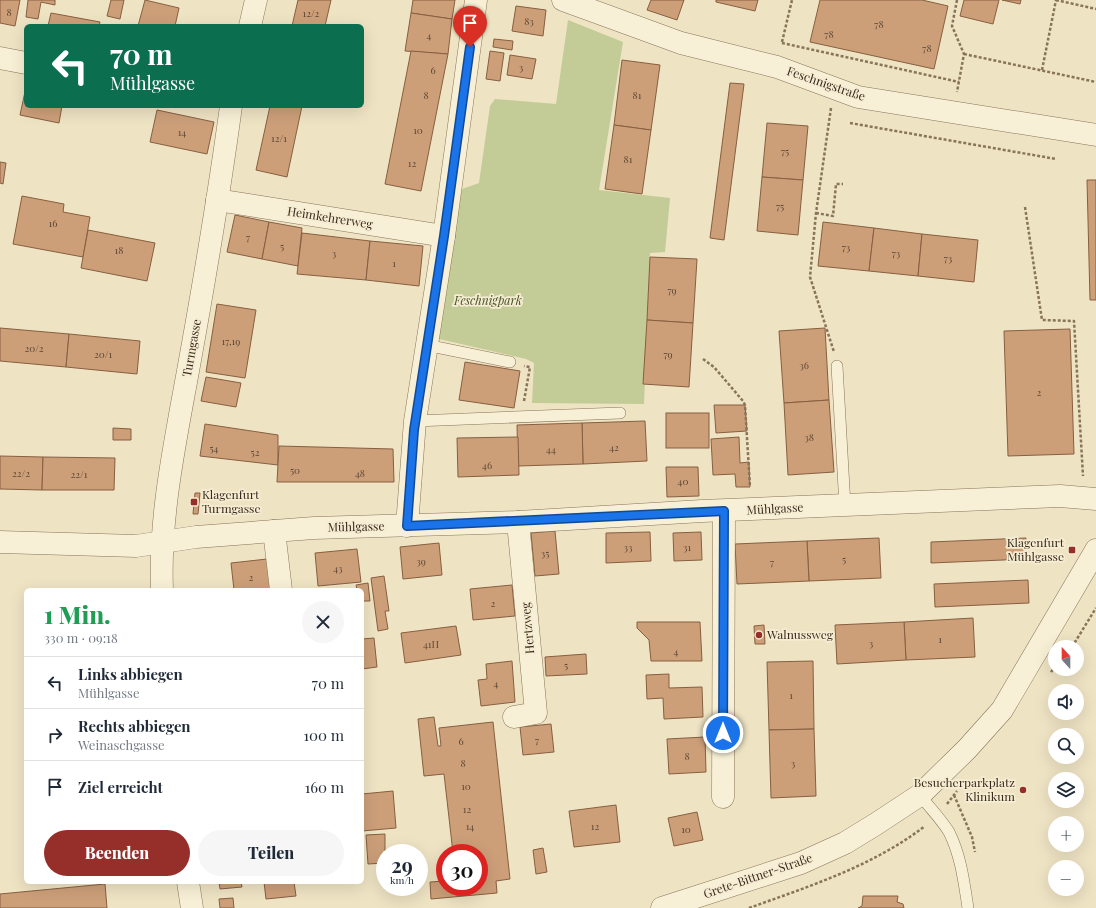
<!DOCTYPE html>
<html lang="de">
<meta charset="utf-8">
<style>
body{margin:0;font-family:"Playfair Display",serif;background:#f6f6f7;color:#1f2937;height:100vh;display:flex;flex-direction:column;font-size:15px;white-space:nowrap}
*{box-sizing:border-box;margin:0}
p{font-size:13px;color:#747a83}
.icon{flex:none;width:22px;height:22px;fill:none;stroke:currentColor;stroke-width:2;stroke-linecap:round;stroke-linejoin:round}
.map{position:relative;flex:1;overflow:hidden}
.details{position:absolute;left:24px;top:588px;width:340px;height:296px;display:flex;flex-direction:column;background:#fff;border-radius:6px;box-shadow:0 4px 16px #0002}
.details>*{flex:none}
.top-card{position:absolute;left:24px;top:24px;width:340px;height:84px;border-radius:6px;box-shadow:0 4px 16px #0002;background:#0b6e4f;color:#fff;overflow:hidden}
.needle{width:26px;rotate:339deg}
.fabs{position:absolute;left:1048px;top:640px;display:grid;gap:8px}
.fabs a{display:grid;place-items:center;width:36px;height:36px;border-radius:50%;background:#fff;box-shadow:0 4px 16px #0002;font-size:20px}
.speed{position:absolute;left:376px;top:844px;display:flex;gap:8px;font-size:20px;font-weight:700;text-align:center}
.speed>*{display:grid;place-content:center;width:52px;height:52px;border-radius:50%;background:#fff;box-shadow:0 4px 16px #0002;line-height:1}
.speed small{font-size:10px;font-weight:400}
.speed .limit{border:6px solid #d22;background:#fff;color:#111}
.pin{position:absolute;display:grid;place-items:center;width:34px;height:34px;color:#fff;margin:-41px -17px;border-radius:50% 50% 50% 0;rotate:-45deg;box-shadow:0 0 4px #0007}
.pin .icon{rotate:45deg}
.me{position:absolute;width:44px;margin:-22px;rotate:0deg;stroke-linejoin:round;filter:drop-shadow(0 0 3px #0008)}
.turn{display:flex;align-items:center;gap:14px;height:84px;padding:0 20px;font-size:18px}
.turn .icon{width:52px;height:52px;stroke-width:2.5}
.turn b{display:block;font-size:28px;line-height:34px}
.round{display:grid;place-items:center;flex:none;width:42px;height:42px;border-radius:21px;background:#f6f6f7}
.summary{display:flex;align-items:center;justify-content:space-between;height:68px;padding:0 20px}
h1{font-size:24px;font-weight:800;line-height:30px;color:#1e9e55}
.primary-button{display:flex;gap:8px;margin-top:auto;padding:8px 20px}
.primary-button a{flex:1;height:46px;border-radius:24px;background:#962e2a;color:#fff;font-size:16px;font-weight:800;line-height:46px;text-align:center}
.primary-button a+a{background:#f6f6f7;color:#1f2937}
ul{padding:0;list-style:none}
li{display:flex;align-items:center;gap:12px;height:52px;padding:0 20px;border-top:1px solid #e0e1e3}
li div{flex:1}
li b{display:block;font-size:15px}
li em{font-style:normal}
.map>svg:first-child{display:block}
.green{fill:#c3cc97}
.building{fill:#cc9f79;stroke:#875f40}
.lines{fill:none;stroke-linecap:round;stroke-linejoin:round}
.lane-casing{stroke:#88745a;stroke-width:12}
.street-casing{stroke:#88745a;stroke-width:23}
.path{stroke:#88745a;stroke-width:2.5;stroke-dasharray:3 2;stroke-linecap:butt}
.lane{stroke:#f8f0d6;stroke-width:11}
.street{stroke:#f8f0d6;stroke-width:22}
.route-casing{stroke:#114b97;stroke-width:10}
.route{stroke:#1a73e8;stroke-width:7}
.poi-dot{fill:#962e2a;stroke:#f5ecd2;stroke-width:1.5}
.labels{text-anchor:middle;stroke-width:3.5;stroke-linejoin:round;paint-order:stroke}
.number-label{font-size:10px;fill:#5d4835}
.street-label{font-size:12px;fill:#382b1e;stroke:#f5ecd2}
.park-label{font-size:12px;font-style:italic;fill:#465425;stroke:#f5ecd2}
.poi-label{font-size:12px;fill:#382b1e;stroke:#f5ecd2;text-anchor:start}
</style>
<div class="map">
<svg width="1096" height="908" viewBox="0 0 1096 908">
<rect width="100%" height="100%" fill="#eee3c3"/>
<path class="green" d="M568 20 623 42 599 190 670 198 665 252 650 253 644 404 532 403 534 363 526 359 435 338 462 189 479 183 490 106 495 99 556 104Z"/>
<g class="building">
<path d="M0 0H20L15 26 0 23Z"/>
<path d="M28 0H55V5L41 2 38 19 26 17Z"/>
<path d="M111 0H124L120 19 107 16Z"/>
<path d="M145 0 179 8 175 26H138Z"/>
<path d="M298 0H331L325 26H292Z"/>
<path d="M413 0H455L452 19 411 13Z"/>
<path d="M651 0H684L677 20 647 10Z"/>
<path d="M716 0H758L755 11 716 2Z"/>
<path d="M820 0H922L948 6 934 69 810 42Z"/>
<path d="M964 0H999L993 24 960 16Z"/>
<path d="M1002 0H1021L1020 4Z"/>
<path d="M516 6 546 10 543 36 512 31Z"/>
<path d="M51 13 100 22 99 26H48Z"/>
<path d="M411 13 452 19 448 54 405 51Z"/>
<path d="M494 39 513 41 512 50 493 47Z"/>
<path d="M411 51 448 54 421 191 385 184Z"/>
<path d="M490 51 504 53 500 81 486 79Z"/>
<path d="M510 55 536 59 532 79 507 75Z"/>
<path d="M622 60 660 65 651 130 614 125Z"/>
<path d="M730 83 744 84 724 240 710 238Z"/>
<path d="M26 87V106H62L59 123 20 115Z"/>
<path d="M270 106H302L287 177 256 170Z"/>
<path d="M157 110 214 122 207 154 150 142Z"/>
<path d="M767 123 808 126 803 180 762 177Z"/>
<path d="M614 125 651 130 642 194 605 189Z"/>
<path d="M0 162 6 163 3 184 0 183Z"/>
<path d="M762 177 803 180 798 235 757 231Z"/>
<path d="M1087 180H1096V300H1090Z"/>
<path d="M22 196 64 204 63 212 90 217 83 257 13 244Z"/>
<path d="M235 215 269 222 262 259 227 252Z"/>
<path d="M269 222 302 228 298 266 262 259Z"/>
<path d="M823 222 874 228 869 271 818 266Z"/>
<path d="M874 228 922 234 918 276 869 271Z"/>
<path d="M88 230 155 243 147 281 81 268Z"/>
<path d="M302 233 370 241 366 280 297 274Z"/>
<path d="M922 234 978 240 974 282 918 276Z"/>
<path d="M370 241 423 246 419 286 366 280Z"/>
<path d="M650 257 697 259 693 323 647 320Z"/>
<path d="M217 304 256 310 245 378 206 372Z"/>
<path d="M647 320 693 323 689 387 643 384Z"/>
<path d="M0 328 69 334 66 367 0 361Z"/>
<path d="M825 328 829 400 784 403 779 331Z"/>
<path d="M1070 329 1074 454 1008 456 1004 331Z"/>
<path d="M69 334 140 341 137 374 66 367Z"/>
<path d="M465 362 520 371 514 408 459 400Z"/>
<path d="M206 377 241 383 236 407 201 401Z"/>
<path d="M829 400 834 472 788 475 784 403Z"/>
<path d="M714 405H745L747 431 716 433Z"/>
<rect x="666" y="413" width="43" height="35"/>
<path d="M645 421 647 461 583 464 582 423Z"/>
<path d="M582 423 583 464 518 466 517 425Z"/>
<path d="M205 424 278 435V465L200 456Z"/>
<path d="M113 428 131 429V440H113Z"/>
<path d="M518 437 519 475 458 477 457 438Z"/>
<path d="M739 437 740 463 749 462 750 487H736L735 474 713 475 711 439Z"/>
<path d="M279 446 393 449 394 482H277Z"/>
<path d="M0 456 43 457 42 490 0 489Z"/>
<path d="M43 457 115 458 114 490H42Z"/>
<path d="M666 467H698L699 496 667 497Z"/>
<path d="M195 493H200L198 514H193Z"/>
<path d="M555 531 559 574 535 576 531 533Z"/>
<path d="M650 532 651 561 606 563V533Z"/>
<path d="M701 532 702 560 674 561 673 533Z"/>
<path d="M879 538 881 578 809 581 807 541Z"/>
<path d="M1026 538 1027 559 931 563V542Z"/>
<path d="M807 541 809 581 737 584 735 544Z"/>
<path d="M439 543 442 575 403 579 400 547Z"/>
<path d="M357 549 361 582 318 586 315 553Z"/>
<path d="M267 559 271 590H234L231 563Z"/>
<path d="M384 576 389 611H385L388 629 378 631 371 578Z"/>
<path d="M1028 580 1029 603 935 607 934 584Z"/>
<path d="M368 583 370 601H362V590H357L356 585Z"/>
<path d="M512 585 515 616 473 620 470 589Z"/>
<path d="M973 618 975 657 906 660 904 622Z"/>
<path d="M637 622H700L702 661H651L649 640 637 628Z"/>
<path d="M904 622 906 660 837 664 835 625Z"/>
<path d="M764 625 765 644H755L754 626Z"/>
<path d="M456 626 461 655 405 663 401 633Z"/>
<path d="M374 638 377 667 362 669V639Z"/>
<path d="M586 654 587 674 546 676 545 657Z"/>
<path d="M512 661 515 702 481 706 478 680 487 679 486 664Z"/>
<path d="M813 661 814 729 769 730 767 662Z"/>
<path d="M669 674V688L702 687 703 717 664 719 663 698 647 699 646 675Z"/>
<path d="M434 717 438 746H441L439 728 493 722 510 879 496 881 497 893 431 899 430 882 445 881V887H479V853H453L444 774 424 776 418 719Z"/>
<path d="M551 724 554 752 523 755 520 727Z"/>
<path d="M814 729 816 796 771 798 769 730Z"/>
<path d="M705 737 706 772 669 774 667 739Z"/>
<path d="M393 791 396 828 362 831V794Z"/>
<path d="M616 805 620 842 574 847 569 811Z"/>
<path d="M697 812 703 840 674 846 668 818Z"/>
<path d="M385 834V863L368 864 366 835Z"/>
<path d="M543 848 547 872 536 874 533 850Z"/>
<path d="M219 882H241L242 887 220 889Z"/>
<path d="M264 882H294L296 896 266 899Z"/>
<path d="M105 884 107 908H0V894Z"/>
<path d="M863 896H898L897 902 903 904 904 908H858L862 906Z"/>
<path d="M233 898 234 908H220L219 899Z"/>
</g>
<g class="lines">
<defs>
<g id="lane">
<path d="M426 345 510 362"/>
<path d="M837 366 845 506"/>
<path d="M415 421 620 413"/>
<path d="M920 795C929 807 941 819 949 832 961 856 964 882 968 908"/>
</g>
<g id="street">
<path d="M563 0 681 43 777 67 858 97 1096 135"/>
<path d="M250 26 256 0"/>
<path d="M0 58 26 63"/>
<path d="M217 200 444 236"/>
<path d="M407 526 415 421 444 236 476 0"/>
<path d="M274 531 281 590"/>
<path d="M0 542 136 546 196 537 314 528 518 522 702 511 1060 496 1096 499"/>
<path d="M162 590C159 517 175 443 188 371 204 283 219 195 231 106"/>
<path d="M514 717 536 713 518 522"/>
<path d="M723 797 724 511"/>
<path d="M188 882 192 908"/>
<path d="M662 908 801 863 845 843 876 824 920 795 967 749 1002 710 1096 550"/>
</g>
</defs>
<use href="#lane" class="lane-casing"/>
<use href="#street" class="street-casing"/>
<g class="path">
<path d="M957 0 952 26 964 54 957 92"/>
<path d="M1056 0 1096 9"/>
<path d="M782 42 792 0"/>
<path d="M782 43 959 82"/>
<path d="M964 54 1096 82"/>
<path d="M1042 70 1056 0"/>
<path d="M831 108 816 213 810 277 834 352"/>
<path d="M850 123 1056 159"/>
<path d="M1025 207 1042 320 1074 321 1083 476"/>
<path d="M816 213 833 216 836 184H843"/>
<path d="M703 359 714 367 743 401 745 405 750 487"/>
<path d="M524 401 530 367 524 366"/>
<path d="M1072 647 1096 608"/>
<path d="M1051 672 1055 667"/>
<path d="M954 795 972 837 975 852"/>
<path d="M947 804 957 791"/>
<path d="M749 908C810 886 873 866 925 826"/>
</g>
<use href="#lane" class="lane"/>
<use href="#street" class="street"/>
</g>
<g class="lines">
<defs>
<path id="route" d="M470 47 444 236 414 430 407 526 724 511 723 733"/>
</defs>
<use href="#route" class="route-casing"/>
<use href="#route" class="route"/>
</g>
<g class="poi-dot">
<rect x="190" y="498" width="8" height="8" rx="2"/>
<rect x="1068" y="546" width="8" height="8" rx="2"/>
<circle cx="759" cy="635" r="4"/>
<circle cx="1023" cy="790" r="4"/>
</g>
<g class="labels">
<g class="number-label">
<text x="9" y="16">8</text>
<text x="311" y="17">12/2</text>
<text x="529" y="25">83</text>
<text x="879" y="28">78</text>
<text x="829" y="38">78</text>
<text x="429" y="39">4</text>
<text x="927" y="52">78</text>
<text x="521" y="71">3</text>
<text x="433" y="74">6</text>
<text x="426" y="99">8</text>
<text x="637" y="99">81</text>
<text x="418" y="134">10</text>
<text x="182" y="136">14</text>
<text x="279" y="142">12/1</text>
<text x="785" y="155">75</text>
<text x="628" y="163">81</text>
<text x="412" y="167">12</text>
<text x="780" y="210">75</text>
<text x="53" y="227">16</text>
<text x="248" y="241">7</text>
<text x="282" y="250">5</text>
<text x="846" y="251">73</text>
<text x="119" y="254">18</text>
<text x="334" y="257">3</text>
<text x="896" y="257">73</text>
<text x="948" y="262">73</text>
<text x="394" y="267">1</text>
<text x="672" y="294">79</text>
<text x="231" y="345">17,19</text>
<text x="34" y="352">20/2</text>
<text x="103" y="358">20/1</text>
<text x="668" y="358">79</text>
<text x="804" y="369">36</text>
<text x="1039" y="396">2</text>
<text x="809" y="441">38</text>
<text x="614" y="451">42</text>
<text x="214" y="452">54</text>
<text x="551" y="453">44</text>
<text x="255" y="456">52</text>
<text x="487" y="469">46</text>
<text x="295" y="474">50</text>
<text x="21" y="477">22/2</text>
<text x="360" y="477">48</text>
<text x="79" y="478">22/1</text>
<text x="683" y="485">40</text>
<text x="628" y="551">33</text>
<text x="687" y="551">31</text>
<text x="545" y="557">35</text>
<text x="844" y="563">5</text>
<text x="421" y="565">39</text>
<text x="772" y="566">7</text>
<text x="338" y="572">43</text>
<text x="251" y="581">2</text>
<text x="493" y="607">2</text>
<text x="940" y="643">1</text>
<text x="871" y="647">3</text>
<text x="431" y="648">41H</text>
<text x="676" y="655">4</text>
<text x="566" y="669">5</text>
<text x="496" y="687">4</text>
<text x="791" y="699">1</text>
<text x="537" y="744">7</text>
<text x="461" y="745">6</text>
<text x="687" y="760">8</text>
<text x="463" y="767">8</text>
<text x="793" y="767">3</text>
<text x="466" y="790">10</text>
<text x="467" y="813">12</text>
<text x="470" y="830">14</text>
<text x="595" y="830">12</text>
<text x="686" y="833">10</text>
</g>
<g class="street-label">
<text transform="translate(826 84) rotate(19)" y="4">Feschnigstraße</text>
<text transform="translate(330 218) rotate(9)" y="4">Heimkehrerweg</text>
<text transform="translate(192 348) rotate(-80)" y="4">Turmgasse</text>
<text transform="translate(775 509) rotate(-3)" y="4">Mühlgasse</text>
<text transform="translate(356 527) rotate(-1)" y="4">Mühlgasse</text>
<text transform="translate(528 628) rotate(-95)" y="4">Hertzweg</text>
<text transform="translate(758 876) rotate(-19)" y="4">Grete-Bittner-Straße</text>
</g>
<g class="park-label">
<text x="488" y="305">Feschnigpark</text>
</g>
<g class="poi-label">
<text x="202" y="499">Klagenfurt<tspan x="202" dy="14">Turmgasse</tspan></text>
<text x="1064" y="547" text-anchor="end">Klagenfurt<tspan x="1064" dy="14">Mühlgasse</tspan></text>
<text x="767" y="639">Walnussweg</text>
<text x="1015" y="787" text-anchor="end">Besucherparkplatz<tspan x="1015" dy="14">Klinikum</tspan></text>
</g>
</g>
</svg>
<div class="fabs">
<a><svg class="needle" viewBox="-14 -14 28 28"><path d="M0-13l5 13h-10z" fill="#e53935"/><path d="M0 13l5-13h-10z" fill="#747a83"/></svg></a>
<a><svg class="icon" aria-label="sound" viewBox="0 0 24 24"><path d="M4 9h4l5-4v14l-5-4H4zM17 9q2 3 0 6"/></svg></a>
<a><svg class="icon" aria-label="search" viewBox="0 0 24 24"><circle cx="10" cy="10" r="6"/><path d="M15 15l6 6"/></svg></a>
<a><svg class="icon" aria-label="layers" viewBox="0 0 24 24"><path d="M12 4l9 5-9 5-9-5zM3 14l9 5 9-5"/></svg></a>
<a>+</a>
<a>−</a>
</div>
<div class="speed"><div>29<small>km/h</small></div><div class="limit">30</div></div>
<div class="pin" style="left:470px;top:47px;background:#d93025"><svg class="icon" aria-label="arrive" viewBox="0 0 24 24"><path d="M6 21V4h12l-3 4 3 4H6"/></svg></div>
<svg class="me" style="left:723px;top:733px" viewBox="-20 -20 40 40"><circle r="17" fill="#1a73e8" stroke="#fff" stroke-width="3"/><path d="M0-11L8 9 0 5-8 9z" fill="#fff"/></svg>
<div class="top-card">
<div class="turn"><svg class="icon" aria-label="left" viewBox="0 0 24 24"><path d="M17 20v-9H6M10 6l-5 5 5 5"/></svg><div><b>70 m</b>Mühlgasse</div></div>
</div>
<section class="details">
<div class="summary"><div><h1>1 Min.</h1><p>330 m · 09:18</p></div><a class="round"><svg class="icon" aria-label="close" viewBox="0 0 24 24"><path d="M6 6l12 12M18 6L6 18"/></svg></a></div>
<ul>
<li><svg class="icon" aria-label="left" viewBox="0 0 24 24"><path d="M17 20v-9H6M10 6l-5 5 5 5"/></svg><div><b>Links abbiegen</b><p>Mühlgasse</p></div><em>70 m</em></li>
<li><svg class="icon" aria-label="right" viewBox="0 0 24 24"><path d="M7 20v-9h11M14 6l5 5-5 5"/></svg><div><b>Rechts abbiegen</b><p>Weinaschgasse</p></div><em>100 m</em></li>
<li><svg class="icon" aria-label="arrive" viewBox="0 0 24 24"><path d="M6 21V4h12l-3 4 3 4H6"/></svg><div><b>Ziel erreicht</b></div><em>160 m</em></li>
</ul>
<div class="primary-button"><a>Beenden</a><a>Teilen</a></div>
</section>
</div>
